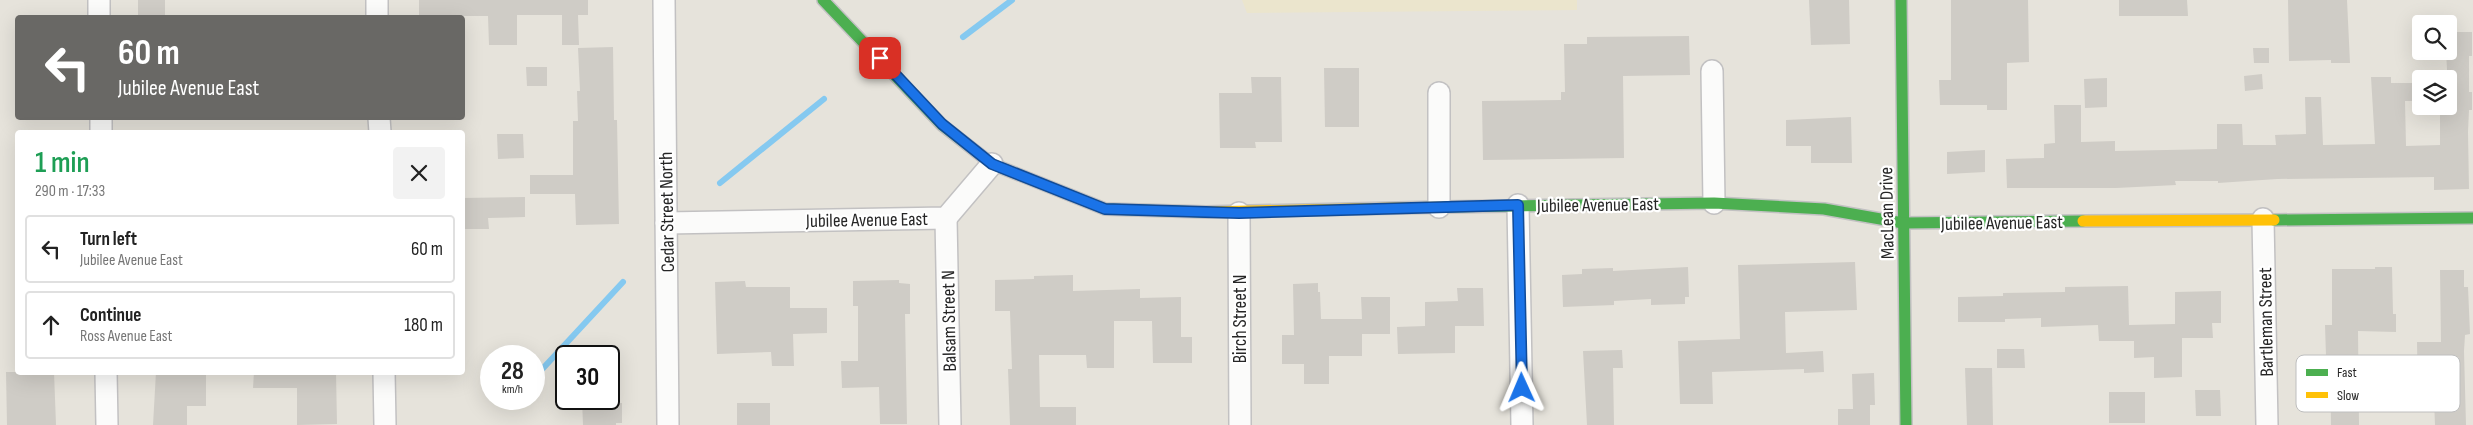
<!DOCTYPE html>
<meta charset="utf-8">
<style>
body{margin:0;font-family:"Sofia Sans Condensed",sans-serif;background:#f2f2f2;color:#222;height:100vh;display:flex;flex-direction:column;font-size:19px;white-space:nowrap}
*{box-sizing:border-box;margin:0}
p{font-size:16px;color:#767676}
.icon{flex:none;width:28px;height:28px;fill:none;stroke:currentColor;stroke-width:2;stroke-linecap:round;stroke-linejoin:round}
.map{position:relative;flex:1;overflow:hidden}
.details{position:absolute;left:15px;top:130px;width:450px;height:245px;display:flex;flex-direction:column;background:#fff;border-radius:5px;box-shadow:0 5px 20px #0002}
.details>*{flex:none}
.hud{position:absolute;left:15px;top:15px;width:450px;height:105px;border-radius:5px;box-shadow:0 5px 20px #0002;background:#696865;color:#fff;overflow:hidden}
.controls{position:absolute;left:2412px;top:15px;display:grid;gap:10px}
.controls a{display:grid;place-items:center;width:45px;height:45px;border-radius:5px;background:#fff;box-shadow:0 5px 20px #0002;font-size:25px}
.speed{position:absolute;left:480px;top:345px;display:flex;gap:10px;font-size:25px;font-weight:700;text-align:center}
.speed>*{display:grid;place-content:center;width:65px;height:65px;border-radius:50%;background:#fff;box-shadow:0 5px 20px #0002;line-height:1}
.speed small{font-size:12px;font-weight:400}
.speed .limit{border:2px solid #111;border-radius:8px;background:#fff;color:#111}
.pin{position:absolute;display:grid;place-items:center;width:42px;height:42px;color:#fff;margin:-21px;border-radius:10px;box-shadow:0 2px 8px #0006}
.me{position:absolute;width:55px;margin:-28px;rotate:359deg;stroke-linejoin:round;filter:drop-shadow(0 0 4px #0008)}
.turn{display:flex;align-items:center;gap:18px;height:105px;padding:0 20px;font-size:22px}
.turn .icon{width:65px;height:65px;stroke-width:2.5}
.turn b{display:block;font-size:35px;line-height:42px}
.round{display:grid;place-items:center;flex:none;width:52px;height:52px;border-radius:5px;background:#f2f2f2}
.summary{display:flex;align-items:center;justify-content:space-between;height:85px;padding:0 20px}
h1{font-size:30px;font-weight:600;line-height:38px;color:#1e9e55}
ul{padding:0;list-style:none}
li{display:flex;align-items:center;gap:15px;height:68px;margin:0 10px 8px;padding:0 10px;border:2px solid #e0e0e0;border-radius:5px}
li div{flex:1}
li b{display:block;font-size:19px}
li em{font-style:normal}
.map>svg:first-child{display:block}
.education{fill:#ebe5cd}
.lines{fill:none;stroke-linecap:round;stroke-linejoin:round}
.stream{stroke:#85c9f0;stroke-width:6}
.building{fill:#cfccc6}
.street-casing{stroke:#c2c1c2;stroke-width:24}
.fast-casing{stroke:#c2c1c2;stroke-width:14}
.slow-casing{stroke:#c2c1c2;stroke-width:14}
.street{stroke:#fbfbfa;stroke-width:21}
.fast{stroke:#4caf50;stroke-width:11}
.slow{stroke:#ffc107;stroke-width:11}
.route-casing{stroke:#114b97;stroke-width:12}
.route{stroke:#1a73e8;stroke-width:9}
.labels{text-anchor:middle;stroke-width:4.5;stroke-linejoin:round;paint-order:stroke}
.street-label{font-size:19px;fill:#262626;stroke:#fff}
.key{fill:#fff;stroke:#bebebe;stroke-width:1}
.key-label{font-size:14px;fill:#262626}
</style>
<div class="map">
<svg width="2473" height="425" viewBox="0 0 2473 425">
<rect width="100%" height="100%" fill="#e6e3db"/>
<path class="education" d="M1242 0H1577V10L1247 13Z"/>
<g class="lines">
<g class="stream">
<path d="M963 37 1012 0"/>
<path d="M720 183 824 99"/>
<path d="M534 378 623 282"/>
</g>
</g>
<g class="building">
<rect x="138" y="0" width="27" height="18"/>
<path d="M419 0H588V15H578L579 45H562V15H517V45H489L488 16H419Z"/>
<path d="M1809 0H1849L1850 44 1811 45Z"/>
<path d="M1951 0H2028L2029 62 2007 63V110H1987V105H1940L1939 80H1951Z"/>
<path d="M2119 0H2187L2188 16H2119Z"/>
<path d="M2288 0H2347L2350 63H2331V60L2289 61Z"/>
<path d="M2449 32H2472V56H2469V92H2472V110H2469L2468 132 2469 189 2434 190V177L2277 179 2218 183V181H2175L2176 185 2116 188H2007L2006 159 2044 158V144L2055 143 2054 105H2081V142L2115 141V151L2217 149V124H2242L2243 145H2276L2275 135 2306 134 2305 97H2321L2323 145 2375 144 2371 77H2391V83H2421V101H2405L2406 146 2440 145V106H2449L2446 51H2449Z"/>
<path d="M1689 36 1690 75 1623 76 1624 158 1483 160 1482 101 1561 100V92H1565L1564 44H1587V37Z"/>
<path d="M613 47 614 120H617L619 224 576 225 575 194H530V175H573V121H578L577 91H580L578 48Z"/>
<path d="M2253 48H2269V63H2254Z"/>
<path d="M526 67H547V86H527Z"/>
<path d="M1324 68H1359V127H1325Z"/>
<path d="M2262 74 2263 89 2245 91 2244 76Z"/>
<path d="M1251 77H1281L1282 142H1255L1256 148H1220L1219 93H1252Z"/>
<path d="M2107 78V107L2085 108 2084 79Z"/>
<path d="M1851 117 1852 163H1811V146H1786V120Z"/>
<path d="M497 134H523L524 158 498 159Z"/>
<path d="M1985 150V172L1947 174V152Z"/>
<path d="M525 197V217L488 218 489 229H462V198Z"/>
<path d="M1855 262 1857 310 1785 312 1786 353 1823 351 1824 372 1804 373V369L1712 372 1713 404H1680L1678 341 1740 339 1738 265Z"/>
<path d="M1688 267 1689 297H1685V304L1651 305V299L1614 301V305L1563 307 1562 275 1582 274V269L1613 268V271Z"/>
<path d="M2375 267H2392L2393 314H2396V332L2358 331 2359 425H2331L2330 355 2326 356 2325 325H2332V269H2375Z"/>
<path d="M2440 270H2464V287H2468L2470 334 2465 335 2464 351 2466 425H2435L2434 399 2418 400 2417 342H2441Z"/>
<path d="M1073 275V291L1140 289V298L1181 297V337H1192V363H1153L1152 321H1114V368H1087L1086 355H1039L1040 407H1076V425H1010L1008 369H1012L1010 311H995V280L1034 279V276Z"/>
<path d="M899 280V283L910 284V314H905L907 424H880L879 387 842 388 841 361H858V306H853V281Z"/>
<path d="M745 281 746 287H790V308H827V333L793 334 794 366H772L771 352 717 354 715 282Z"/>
<path d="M1318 283V292H1320L1321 319H1362L1361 297H1390V334H1362V356H1329V384H1304V364H1282V335H1294L1293 284Z"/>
<path d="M2128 286 2129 325 2175 324V292L2221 291V323H2212L2213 338H2182V377L2154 378V357L2134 358V341H2099L2098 325 2041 327V318L2005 319V322H1958V297L2003 296V293L2065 292V287Z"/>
<path d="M1457 288H1483L1484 326H1455V353L1398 354 1397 327 1425 326V302L1458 301Z"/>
<path d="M1997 349H2024L2025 368H1997Z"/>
<path d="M1622 350 1623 368H1613L1614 425H1587L1583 351Z"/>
<path d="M1965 368H1992L1993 425H1967Z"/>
<path d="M6 372H54L56 425H7Z"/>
<path d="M156 372H206V406H187V425H153Z"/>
<path d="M254 372H336L337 424 297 425V388H253Z"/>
<path d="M1874 373 1875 405H1870V425H1838V409H1853L1852 374Z"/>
<path d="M2195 390H2220L2221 416H2196Z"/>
<rect x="2109" y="392" width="36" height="31"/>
<path d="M582 399H619V403H622V423H616V425H583Z"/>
<rect x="737" y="403" width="33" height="22"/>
</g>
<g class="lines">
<defs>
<g id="street">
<path d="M99 0V18"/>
<path d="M377 0V18"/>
<path d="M664 0 668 425"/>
<path d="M1712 71 1714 203"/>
<path d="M101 118V132"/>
<path d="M379 118 380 132"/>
<path d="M1518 205 1522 425"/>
<path d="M1439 207V93"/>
<path d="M1239 213 1240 425"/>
<path d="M946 218 950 425"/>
<path d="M2263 219 2267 425"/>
<path d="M666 223 946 218 992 164"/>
<path d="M106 372 107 425"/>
<path d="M384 372 385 425"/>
</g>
<g id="fast">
<path d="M823 0 942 125 992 164 1105 209 1206 212"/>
<path d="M1901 0 1906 425"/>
<path d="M1444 207 1714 203 1824 209 1903 223 2083 221"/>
<path d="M2274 220 2473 218"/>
</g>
<g id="slow">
<path d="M1206 212 1444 207"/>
<path d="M2083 221 2274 220"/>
</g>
</defs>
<use href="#street" class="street-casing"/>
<use href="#fast" class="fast-casing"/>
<use href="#slow" class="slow-casing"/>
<use href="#street" class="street"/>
<use href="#fast" class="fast"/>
<use href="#slow" class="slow"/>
</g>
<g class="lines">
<defs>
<path id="route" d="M880 58 942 124 992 164 1105 209 1239 213 1518 205 1522 388"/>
</defs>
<use href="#route" class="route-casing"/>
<use href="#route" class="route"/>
</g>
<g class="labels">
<g class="street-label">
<text transform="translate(1598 204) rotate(-1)" y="7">Jubilee Avenue East</text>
<text transform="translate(666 212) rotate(-91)" y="7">Cedar Street North</text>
<text transform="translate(1886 213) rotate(-91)" y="7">MacLean Drive</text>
<text transform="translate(867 219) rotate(-1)" y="7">Jubilee Avenue East</text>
<text transform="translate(2002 222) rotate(-1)" y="7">Jubilee Avenue East</text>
<text transform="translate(1239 319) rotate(-90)" y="7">Birch Street N</text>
<text transform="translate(948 321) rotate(-91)" y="7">Balsam Street N</text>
<text transform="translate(2265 322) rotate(-91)" y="7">Bartleman Street</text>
</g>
</g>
<rect x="2296" y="355" width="164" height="57" rx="8" class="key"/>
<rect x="2306" y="369" width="22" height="7" fill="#4caf50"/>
<rect x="2306" y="392" width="22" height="6" fill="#ffc107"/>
<g class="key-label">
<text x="2337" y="377">Fast</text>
<text x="2337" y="400">Slow</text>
</g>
</svg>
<div class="controls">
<a><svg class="icon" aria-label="search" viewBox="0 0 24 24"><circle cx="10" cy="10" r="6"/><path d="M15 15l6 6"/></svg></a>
<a><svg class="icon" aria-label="layers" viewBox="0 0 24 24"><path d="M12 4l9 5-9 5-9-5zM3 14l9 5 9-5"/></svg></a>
</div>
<div class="speed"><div>28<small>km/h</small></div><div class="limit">30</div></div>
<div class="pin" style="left:880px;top:58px;background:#d93025"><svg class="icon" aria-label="arrive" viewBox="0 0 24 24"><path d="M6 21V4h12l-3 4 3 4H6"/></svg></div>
<svg class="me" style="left:1522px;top:388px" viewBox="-20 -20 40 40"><path d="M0-17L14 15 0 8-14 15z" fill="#1a73e8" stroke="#fff" stroke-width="4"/></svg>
<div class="hud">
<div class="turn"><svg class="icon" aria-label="left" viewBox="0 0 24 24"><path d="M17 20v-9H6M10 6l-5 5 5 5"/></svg><div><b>60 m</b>Jubilee Avenue East</div></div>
</div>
<section class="details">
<div class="summary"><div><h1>1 min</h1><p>290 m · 17:33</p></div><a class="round"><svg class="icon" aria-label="close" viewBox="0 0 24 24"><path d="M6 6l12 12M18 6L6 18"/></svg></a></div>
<ul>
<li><svg class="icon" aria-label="left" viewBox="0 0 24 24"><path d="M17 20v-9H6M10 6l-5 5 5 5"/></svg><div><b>Turn left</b><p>Jubilee Avenue East</p></div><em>60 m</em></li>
<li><svg class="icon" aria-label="ahead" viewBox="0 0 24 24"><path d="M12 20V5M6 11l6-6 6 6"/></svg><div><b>Continue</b><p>Ross Avenue East</p></div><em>180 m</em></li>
</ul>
</section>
</div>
